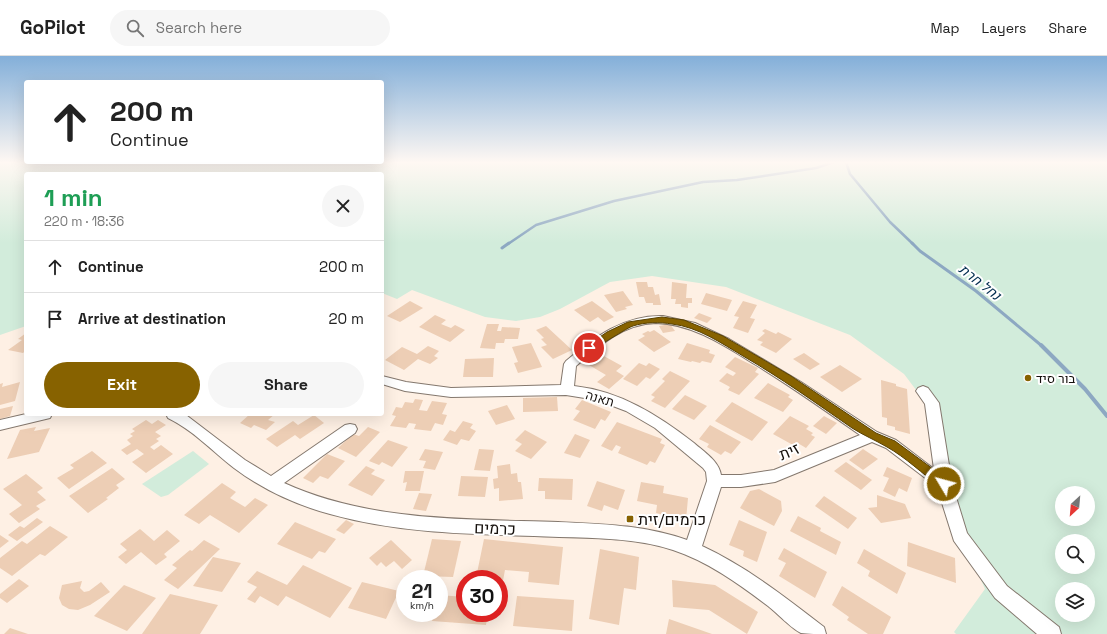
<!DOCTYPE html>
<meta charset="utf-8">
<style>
body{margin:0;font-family:"Space Grotesk",Heebo,sans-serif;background:#f6f6f6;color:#222;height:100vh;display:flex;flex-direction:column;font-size:15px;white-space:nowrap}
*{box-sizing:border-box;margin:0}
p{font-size:13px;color:#767676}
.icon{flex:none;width:22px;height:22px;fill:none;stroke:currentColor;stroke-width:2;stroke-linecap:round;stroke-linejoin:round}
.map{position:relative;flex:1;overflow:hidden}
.side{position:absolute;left:24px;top:116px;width:360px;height:244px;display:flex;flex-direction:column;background:#fff;border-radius:4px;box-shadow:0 4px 16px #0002}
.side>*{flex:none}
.guide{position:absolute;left:24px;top:24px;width:360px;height:84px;border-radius:4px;box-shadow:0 4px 16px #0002;background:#fff;color:#222;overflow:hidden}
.needle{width:26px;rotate:206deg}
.controls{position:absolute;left:1055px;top:430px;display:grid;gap:8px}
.controls a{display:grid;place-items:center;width:40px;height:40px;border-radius:50%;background:#fff;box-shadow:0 4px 16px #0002;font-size:20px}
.speed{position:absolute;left:396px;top:514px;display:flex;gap:8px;font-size:20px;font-weight:700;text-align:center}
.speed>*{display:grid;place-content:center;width:52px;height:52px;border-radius:50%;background:#fff;box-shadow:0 4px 16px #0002;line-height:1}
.speed small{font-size:10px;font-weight:400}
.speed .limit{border:6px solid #d22;background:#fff;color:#111}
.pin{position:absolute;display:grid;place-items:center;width:34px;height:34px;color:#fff;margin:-17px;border:2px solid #fff;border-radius:50%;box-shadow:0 1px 4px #0007}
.me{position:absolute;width:44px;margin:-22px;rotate:307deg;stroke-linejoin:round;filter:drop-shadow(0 0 3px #0008)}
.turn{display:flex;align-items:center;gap:14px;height:84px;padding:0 20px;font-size:18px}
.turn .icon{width:52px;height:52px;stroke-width:2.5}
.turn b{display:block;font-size:28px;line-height:34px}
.round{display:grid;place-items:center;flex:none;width:42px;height:42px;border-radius:21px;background:#f6f6f6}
.summary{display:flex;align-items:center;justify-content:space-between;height:68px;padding:0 20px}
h1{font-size:24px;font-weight:600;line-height:30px;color:#1e9e55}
.button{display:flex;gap:8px;margin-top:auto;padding:8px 20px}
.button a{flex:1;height:46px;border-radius:24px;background:#876200;color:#fff;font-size:16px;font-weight:600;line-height:46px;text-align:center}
.button a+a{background:#f6f6f6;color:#222}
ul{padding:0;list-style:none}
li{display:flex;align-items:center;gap:12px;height:52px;padding:0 20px;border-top:1px solid #e0e0e0}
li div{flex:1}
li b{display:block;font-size:15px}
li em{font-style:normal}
header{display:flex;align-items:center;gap:24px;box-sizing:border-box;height:56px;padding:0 20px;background:#fff;border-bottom:1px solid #e0e0e0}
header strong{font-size:19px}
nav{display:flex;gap:22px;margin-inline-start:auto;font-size:14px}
.search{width:280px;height:36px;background:#f6f6f6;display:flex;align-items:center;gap:10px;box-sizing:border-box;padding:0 14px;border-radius:22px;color:#767676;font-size:15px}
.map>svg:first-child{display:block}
.green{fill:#d2ecdb;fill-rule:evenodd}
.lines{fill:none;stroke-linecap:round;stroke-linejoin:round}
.stream-far2{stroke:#8da8c2;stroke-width:2.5}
.stream-far1{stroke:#8da8c2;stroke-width:3}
.stream{stroke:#8da8c2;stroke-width:4}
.building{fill:#edceb5}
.minor-casing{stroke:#84786e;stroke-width:2}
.minor{fill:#fff;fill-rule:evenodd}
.route{fill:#876200;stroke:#584000}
.poi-dot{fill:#876200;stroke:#fff;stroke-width:1.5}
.labels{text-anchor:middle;stroke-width:4;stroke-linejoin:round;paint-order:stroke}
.poi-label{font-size:13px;fill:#15100c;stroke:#fff;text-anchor:start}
.street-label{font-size:13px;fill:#15100c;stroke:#fff}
.water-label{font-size:14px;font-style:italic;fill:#002c4e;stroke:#fff}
.near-street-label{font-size:16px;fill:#15100c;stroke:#fff}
.near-poi-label{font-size:16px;fill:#15100c;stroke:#fff;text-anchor:start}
</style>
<header>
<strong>GoPilot</strong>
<div class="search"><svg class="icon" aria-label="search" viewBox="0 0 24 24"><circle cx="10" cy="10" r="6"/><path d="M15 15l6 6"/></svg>Search here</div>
<nav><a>Map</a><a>Layers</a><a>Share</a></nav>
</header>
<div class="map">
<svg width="1107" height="578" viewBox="0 0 1107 578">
<rect width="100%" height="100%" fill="#fef0e4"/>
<g class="green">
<path d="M0 106H1107V578H956L954 576 985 533 971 501 932 355 904 318 850 279 726 231 652 220 610 226 560 253 540 261 516 265 485 261 412 234 397 243 382 237V118H26V270L0 279ZM1062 437H1088V463H1062ZM1062 485H1088V511H1062ZM1062 533H1088V559H1062Z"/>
<path d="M193 395 209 408 168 439 161 441 142 428Z"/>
</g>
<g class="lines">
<g class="stream-far2">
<path d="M846 106 850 118 890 166 913 188"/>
<path d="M508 188 536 169 614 145 703 126 737 124 816 112 834 106"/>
</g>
<g class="stream-far1">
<path d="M912 187 920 195 976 235 1042 290"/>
<path d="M502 192 509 187"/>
</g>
<path class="stream" d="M1041 289 1085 333 1107 360"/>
</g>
<g class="building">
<path d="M636 226H647L648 231H653L655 239 659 238 661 249H653V247H646L644 241H639Z"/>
<path d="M672 226 687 228 686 242H692V247H688V252L681 251V248H675L676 243H671Z"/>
<path d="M623 235 633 249 625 251 627 253 616 256 604 239Z"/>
<path d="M706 237 732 244 727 255 701 248Z"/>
<path d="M410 245 423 252 400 266 387 260Z"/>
<path d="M592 245 614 261 604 266 598 261 590 266 574 254Z"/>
<path d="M743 245 757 249 750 262 755 263 748 277 733 272 739 261 734 260Z"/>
<path d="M699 257 712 262 707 267 694 262Z"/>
<path d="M435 259 446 264 441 268 451 272 455 269 465 274 450 286 419 271Z"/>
<path d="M487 268H499L497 275H501L502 271 520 272 518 283H505L504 287H496L495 293 480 292Z"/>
<path d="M670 268 675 275 663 277 659 270Z"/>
<path d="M546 270 572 294 553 303 541 291 547 289 541 283 544 282 536 274Z"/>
<path d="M765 273 776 278 778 276 792 283 776 297 760 289 763 286 757 284 765 277 762 275Z"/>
<path d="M654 274 671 286 654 296 638 284 645 280 642 278 648 275 650 276Z"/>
<path d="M26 277V294L23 297 8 294 22 284 18 283Z"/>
<path d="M531 287 542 311 518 317 514 307 518 306 512 291Z"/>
<path d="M687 287 710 294 709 297 715 299 711 307 702 305 700 307 692 305 691 306 678 303Z"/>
<path d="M428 290 439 295 434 300 438 302 430 308 418 303 404 314 385 304 402 291 417 298Z"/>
<path d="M804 297 820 308 810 314 793 303Z"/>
<path d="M602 299 622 310 616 315 624 320 609 333 597 326 606 319 589 309Z"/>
<path d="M735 301 758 312 755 316 759 318 739 339 728 334 730 331 719 325 727 317 733 320 736 317 725 311Z"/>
<path d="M494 302 493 321H463L465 303Z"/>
<path d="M639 307 646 310 649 307 660 313 650 323 646 321 637 330 623 323Z"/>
<path d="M840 309 862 323 842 336 820 321Z"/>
<path d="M670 315 690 325 665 352 651 345 655 341 651 339 665 325 662 323Z"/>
<path d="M881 324 896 328V330L907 333 910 378 895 374V371L887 369V362L882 361Z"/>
<path d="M20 326 15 345 0 349V328L3 327 2 331Z"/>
<path d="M768 327 790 339 788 341 793 344 783 356 754 342Z"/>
<path d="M685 339 707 350 694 364 672 353Z"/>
<path d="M557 341 558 355 523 356V342Z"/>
<path d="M415 343 423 344 419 354 427 355 432 345 447 347 442 358 447 359 443 369 435 367 431 375 414 373 416 368 409 367 406 372 390 370 396 360 392 359 396 351 402 352 405 346 413 347Z"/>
<path d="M582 344 611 356 605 365 601 363 595 373 573 364 580 355 575 353Z"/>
<path d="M732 346 768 366 752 385 715 365Z"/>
<path d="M507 349 515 363 496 369 488 355Z"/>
<path d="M13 350 10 360 0 363V353Z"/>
<path d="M250 358H275L268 364 275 366 266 374 254 369 251 372 240 367Z"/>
<path d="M314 359 324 367 300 383 295 379 277 391 266 383 293 365 298 369Z"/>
<path d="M790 360 809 370 806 373 813 377 811 379 815 381 806 392 796 386 793 389 773 378Z"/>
<path d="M824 360 837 367 826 378 813 370Z"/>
<path d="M146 364 152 368 158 364 166 369 155 376 161 380 156 383 159 385 150 391 154 394 161 389 173 398 146 417 132 406 144 398 137 393 127 399 121 394 131 388 127 384 133 380 130 378 135 375 132 373Z"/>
<path d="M463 365 473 368 470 372 476 375 469 385 461 383 457 389 443 384 450 374 455 376Z"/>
<path d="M617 366 662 383 660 387 665 389 655 407 650 405 647 409 618 397 621 391 616 389 612 395 601 390Z"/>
<path d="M710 369 741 386 731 398 725 395 721 399 707 391 709 388 699 383Z"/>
<path d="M36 371 34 375 50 372 39 396 7 403 20 374Z"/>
<path d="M368 371 380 376 356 401 338 392 353 378 359 380Z"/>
<path d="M525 374 547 386 531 403 515 395 522 388 515 384Z"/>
<path d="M575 378 590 384 580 402 564 397Z"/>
<path d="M388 384 408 391 392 411 382 406 379 409 369 405Z"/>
<path d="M425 393 443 396 435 414 423 412 426 405 419 404Z"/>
<path d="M479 393 494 394 490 415 474 414Z"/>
<path d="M863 393 878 403 863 414 849 404Z"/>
<path d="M92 395 107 407 69 433 57 422 74 412 70 409Z"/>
<path d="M327 398 345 405 328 423 320 420 313 427 303 422Z"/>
<path d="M846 406 872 424 861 434 834 415Z"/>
<path d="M510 408 511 418 517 417 518 426H521L523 443 499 445V432L494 433 493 423 498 422 497 410Z"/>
<path d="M366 410 375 414 371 418 385 424 372 440 348 429Z"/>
<path d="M887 411 912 422 907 436 899 432 895 441 883 435 889 422 883 420Z"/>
<path d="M112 412 125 423 116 429 119 432 106 442 108 443 88 457 69 440Z"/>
<path d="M405 415H424L420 435H405L407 426 403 427Z"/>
<path d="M26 418 43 432 37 436 46 444 36 450 40 453 19 467 9 458 22 449 3 433Z"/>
<path d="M461 420 488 421 485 441 458 440Z"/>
<path d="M539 422 573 423 572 444 545 443V435H538Z"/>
<path d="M597 425 625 434 618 454 604 449 602 455 587 450Z"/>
<path d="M641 426 664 430 663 437 688 442 686 464 656 457 657 449 637 445Z"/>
<path d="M222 427 236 436 230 442 245 451 255 442 268 449 239 477 210 459 199 468 184 459Z"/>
<path d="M759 433 781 445 782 455 774 470 740 452 750 435Z"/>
<path d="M419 437 432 438 426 455 413 453Z"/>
<path d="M877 439 905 448 911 462 881 467 868 452 877 451Z"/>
<path d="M824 440 857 462 848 473 815 450Z"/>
<path d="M798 460 821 472 820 475 841 486 836 499 790 475Z"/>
<path d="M37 462 43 466 17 485 8 479 20 470 24 472Z"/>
<path d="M346 464 354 468 344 478 336 474Z"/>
<path d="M739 464 767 476 757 506 743 500 744 495 729 489Z"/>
<path d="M295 466 336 483 325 497 319 495 312 503 277 488Z"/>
<path d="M50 470 68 481 45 500 40 498 12 520 0 512V502L22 485 27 488Z"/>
<path d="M140 473 154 485 167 474 180 485 164 498 167 501 156 509 141 496 126 508 118 501 127 494 120 488Z"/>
<path d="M0 479 9 485 0 492Z"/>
<path d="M432 483 461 485 453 521 423 520Z"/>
<path d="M484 483 563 491 559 529 528 526 529 516 505 514 501 535 499 534V523H486L487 518 477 517Z"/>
<path d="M204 484 220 493 178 533 164 524 177 512 172 509 190 494 192 495Z"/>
<path d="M391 484 412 504 402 513 394 505 386 511 381 506 377 510 369 502Z"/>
<path d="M908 486 955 502 956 527 907 510Z"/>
<path d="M784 492 827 516 815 542 779 520 786 507 778 503Z"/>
<path d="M600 493 639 501 636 534 624 532 619 569 589 563Z"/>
<path d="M864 493 906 517 897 538 868 520 870 515 857 507Z"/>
<path d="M213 501 241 507 222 536 193 530Z"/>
<path d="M303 509 352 532 330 562 286 540 278 550 260 540 255 547 247 543 257 531 247 526 257 515 287 529Z"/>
<path d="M19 523 29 530 7 547 0 542V538Z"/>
<path d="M672 524 715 529 758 556 747 578 709 554 673 551Z"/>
<path d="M82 525 80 532 84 536 89 535 101 526 110 536 90 549 78 554 69 553 62 549 59 542 62 529Z"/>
<path d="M362 526 399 535 386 563 348 552Z"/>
<path d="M124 529 156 542 127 575 94 560Z"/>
<path d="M842 530 891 561 883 578H868L847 564 849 561 832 549Z"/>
<path d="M170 538 218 549 200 578H142Z"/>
<path d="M439 539 465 541V557H488L486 569 432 565 434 557H439Z"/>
<path d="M517 540 574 544 572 575 513 570Z"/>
<path d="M669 563 712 578H666Z"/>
<path d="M10 572 28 578H4Z"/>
</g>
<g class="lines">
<defs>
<g id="minor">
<path d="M663 260 695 267 729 283 801 326 877 376 896 384 934 413 925 348 916 335 918 332 923 330 928 332 939 347 952 428 967 477 1007 530 1059 571 1061 578H1037L995 542 954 485 937 431 886 392 872 386 775 426 741 431H721L702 490C747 511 785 541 824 571L826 578C820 578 807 578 801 577 792 573 777 557 768 550 739 528 707 505 673 494 636 482 597 482 559 481 482 478 405 479 330 458 296 449 262 433 234 412 212 395 193 374 168 362L166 358 186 359 245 404 271 420 345 369 350 368 355 369 357 373 355 377 284 427C370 466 466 463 558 466 602 468 645 469 687 484L707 425 706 416 703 412 655 372 626 355 597 344 566 339 451 341 405 335 382 328V320L406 326 451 332 561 329 564 308 566 305C595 281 623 259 663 260ZM656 267C693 268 725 290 756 309 792 331 826 355 860 379L774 414 741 419H721C719 405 704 396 694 387 658 359 620 335 574 330L576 310C600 289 623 268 656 267Z"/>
<path d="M26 358H52L50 362 0 374V364Z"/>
</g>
</defs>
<use href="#minor" class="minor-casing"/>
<use href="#minor" class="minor"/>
</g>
<linearGradient id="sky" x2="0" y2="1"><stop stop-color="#83afd9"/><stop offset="0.57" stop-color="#fff8f3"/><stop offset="1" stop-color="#fff8f3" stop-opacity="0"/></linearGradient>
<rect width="1107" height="187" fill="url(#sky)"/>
<path class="route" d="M662 261 684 264 723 280 791 320 876 377 895 385 948 424 950 428 948 431 944 432 940 431C923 418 905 401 887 391 875 384 863 379 852 372 816 347 781 322 743 300 721 287 698 271 672 268 660 266 645 266 633 270 622 274 593 296 585 294L584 292 607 276 628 266Z"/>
<g class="poi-dot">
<circle cx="1028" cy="322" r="4"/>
<rect x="626" y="459" width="8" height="8" rx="2"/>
</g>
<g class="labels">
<g class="poi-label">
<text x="1036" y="327">בור סיד</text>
</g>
<g class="street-label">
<text transform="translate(600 342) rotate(16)" y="5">תאנה</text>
</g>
<g class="water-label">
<text transform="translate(980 226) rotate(38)" y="5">נחל חרת</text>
</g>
<g class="near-street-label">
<text transform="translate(789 395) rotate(-22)" y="6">זית</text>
<text transform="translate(495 472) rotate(2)" y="6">כרמים</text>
</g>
<g class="near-poi-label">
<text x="638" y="469">כרמים/זית</text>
</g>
</g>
</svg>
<div class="controls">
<a><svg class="needle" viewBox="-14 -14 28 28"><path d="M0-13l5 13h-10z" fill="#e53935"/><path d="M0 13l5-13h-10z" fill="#767676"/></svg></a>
<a><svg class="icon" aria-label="search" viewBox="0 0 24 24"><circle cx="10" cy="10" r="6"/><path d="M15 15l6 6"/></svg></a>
<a><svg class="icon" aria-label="layers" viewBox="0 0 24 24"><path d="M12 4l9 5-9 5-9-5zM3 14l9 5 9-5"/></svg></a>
</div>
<div class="speed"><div>21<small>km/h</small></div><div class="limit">30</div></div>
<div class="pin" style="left:589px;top:292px;background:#d93025"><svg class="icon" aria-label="arrive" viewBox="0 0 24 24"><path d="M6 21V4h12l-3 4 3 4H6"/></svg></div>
<svg class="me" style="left:944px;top:428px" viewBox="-20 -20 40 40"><circle r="17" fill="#876200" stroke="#fff" stroke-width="3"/><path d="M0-11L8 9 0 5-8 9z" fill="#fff"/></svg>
<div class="guide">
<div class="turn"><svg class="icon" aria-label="ahead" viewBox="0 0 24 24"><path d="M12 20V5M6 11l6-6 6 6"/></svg><div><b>200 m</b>Continue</div></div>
</div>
<section class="side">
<div class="summary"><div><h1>1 min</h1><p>220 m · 18:36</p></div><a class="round"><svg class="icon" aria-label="close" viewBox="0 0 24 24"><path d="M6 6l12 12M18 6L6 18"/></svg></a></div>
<ul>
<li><svg class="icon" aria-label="ahead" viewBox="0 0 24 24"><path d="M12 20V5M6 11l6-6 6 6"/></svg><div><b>Continue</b></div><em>200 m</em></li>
<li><svg class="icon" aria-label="arrive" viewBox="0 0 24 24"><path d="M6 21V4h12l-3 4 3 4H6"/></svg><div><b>Arrive at destination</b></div><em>20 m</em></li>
</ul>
<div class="button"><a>Exit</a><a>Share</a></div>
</section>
</div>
